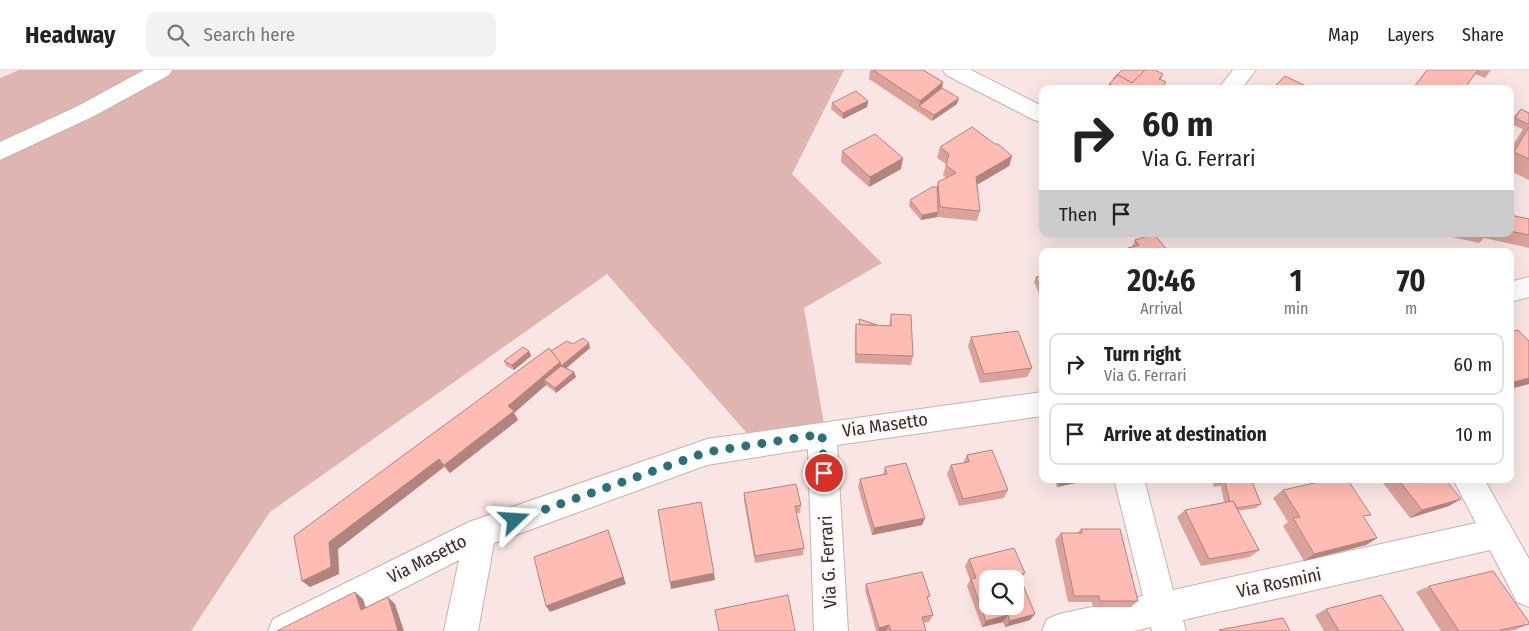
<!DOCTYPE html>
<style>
body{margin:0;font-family:"Fira Sans Condensed",sans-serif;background:#f2f2f2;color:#222;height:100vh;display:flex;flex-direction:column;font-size:19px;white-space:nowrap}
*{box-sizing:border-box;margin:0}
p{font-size:16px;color:#767676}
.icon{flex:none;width:28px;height:28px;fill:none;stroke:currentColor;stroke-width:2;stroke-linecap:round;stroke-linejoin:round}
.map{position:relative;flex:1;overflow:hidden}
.sheet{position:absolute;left:1039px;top:178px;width:475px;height:235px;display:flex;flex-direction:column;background:#fff;border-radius:10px;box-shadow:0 5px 20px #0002}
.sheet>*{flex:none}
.top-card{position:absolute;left:1039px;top:15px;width:475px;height:152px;border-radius:10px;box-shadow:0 5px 20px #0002;background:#fff;color:#222;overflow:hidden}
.tools{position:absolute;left:979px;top:500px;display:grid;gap:10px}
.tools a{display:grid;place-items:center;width:45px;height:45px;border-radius:10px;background:#fff;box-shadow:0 5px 20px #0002;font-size:25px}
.pin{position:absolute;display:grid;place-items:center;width:42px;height:42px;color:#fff;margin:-21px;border:2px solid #fff;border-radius:50%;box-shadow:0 1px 5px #0007}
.me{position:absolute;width:55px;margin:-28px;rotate:70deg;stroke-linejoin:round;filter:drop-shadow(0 0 4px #0008)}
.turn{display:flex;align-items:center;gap:18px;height:105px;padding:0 20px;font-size:22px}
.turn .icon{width:65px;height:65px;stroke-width:2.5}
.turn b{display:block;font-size:35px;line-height:42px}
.then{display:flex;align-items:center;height:48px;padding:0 20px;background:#0003;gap:10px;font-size:19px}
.eta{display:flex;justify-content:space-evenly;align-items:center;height:85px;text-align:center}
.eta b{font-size:30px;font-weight:700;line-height:35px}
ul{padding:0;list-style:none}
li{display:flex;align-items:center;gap:15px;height:62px;margin:0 10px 8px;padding:0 10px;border:2px solid #e0e0e0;border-radius:10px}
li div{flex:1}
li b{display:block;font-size:19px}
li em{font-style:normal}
header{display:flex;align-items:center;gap:30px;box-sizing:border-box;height:70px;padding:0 25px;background:#fff;border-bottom:1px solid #e0e0e0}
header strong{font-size:24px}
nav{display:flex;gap:28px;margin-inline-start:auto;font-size:18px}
.search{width:350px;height:45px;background:#f2f2f2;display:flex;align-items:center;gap:12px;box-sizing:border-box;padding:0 18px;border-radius:10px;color:#767676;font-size:19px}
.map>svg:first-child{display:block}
.green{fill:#deb5b0}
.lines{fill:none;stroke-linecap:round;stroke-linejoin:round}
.minor-casing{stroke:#c5b3b1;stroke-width:2}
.minor{fill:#fff;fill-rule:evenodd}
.wall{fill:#dba29b}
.shaded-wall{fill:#b2847e}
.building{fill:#ffbcb4;stroke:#b2847e;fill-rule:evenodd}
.route{stroke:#29727b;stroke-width:9;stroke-dasharray:0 16.2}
.labels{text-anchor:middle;stroke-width:4.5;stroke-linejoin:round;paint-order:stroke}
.street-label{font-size:18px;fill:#342c2c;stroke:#fef7f5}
</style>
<header>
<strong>Headway</strong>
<div class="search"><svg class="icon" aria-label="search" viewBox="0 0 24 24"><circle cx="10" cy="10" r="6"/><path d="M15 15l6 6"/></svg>Search here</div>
<nav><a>Map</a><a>Layers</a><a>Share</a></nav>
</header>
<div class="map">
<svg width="1529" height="561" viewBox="0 0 1529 561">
<rect width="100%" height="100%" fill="#f9e6e4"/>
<path class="green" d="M19 0H844L792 104 882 193 804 238 825 360 752 369 607 204 270 442 191 561H0V8Z"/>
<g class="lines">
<defs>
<g id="minor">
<path d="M144 0H172L169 5 94 46 0 90V72L78 36Z"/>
<path d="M943 0H971L1042 36V52L1034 50 946 5Z"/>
<path d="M1233 0H1256L1241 19H1218Z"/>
<path d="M1529 207V227L1510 232V212Z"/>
<path d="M1042 322V346L837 375 848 561H814L808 379 707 395 494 473 478 561H444L459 490 320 561H268L273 549 469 452 707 369Z"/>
<path d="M1114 409H1144L1173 520 1476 453 1453 409H1484L1529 489V537L1517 532 1490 480 1183 550 1186 561H1152L1151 557 1134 561H1042L1047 549 1059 544 1143 526Z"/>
</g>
</defs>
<use href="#minor" class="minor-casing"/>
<use href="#minor" class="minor"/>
</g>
<g class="wall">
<path d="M870 0H923L943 12 942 18 957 34 932 51 869 9Z"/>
<path d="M1427 0H1491L1485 8 1475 4 1464 19H1412Z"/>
<path d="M1163 4 1161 10 1166 12 1163 19H1107L1109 14 1113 9Z"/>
<path d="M868 31 867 37 843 49 831 39 832 33Z"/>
<path d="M1521 39 1529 43V110L1510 101V80L1523 59 1510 54 1515 45Z"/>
<path d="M940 77 1012 86 1009 96 977 115 980 141 977 151 937 147 921 150 909 136 910 130 937 117 938 112 946 108 943 105 946 94 937 88Z"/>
<path d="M842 81 901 99 869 117 841 92Z"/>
<path d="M1510 145 1529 149V178L1484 168 1479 173 1438 164H1510Z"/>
<path d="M1135 170 1168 181H1127L1128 178 1132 177Z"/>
<path d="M1042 206V226H1040L1034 212 1036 207Z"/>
<path d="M891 244 913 286 911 295 855 293V264L856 254H859V249L877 255 889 256Z"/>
<path d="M1510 262 1529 271V314L1510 319Z"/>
<path d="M971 267 1032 298 1027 307 980 313 968 276Z"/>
<path d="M573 274 590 278 566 298 576 307 556 323 546 315 514 343 518 350 450 403 444 397 338 479 339 504 310 517 302 511 551 281Z"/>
<path d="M529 281 531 286 514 300 506 296 504 291Z"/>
<path d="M967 385 1008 420 1004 428 959 436 947 404 951 395 963 393Z"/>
<path d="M885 397 925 448 922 455 872 465 858 417 860 409 883 404Z"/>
<path d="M1054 409H1094L1057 417Z"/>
<path d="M1211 409H1251L1261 434 1256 438 1238 441 1259 480 1250 487 1201 496 1177 447 1185 440 1224 432 1221 416 1214 417Z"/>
<path d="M1380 409H1445L1449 436 1410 448Z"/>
<path d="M1283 420 1377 468 1366 475 1304 491 1283 456 1288 452 1273 428Z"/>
<path d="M744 423 801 435 800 443H797L804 478 803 485 755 493 744 431Z"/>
<path d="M1081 459 1138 531 1131 537H1093L1092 532H1068L1055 470 1061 463H1077Z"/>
<path d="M969 489 1025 503 1021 509 1030 550 1005 557 1003 552 982 557 967 516 970 510 965 496Z"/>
<path d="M866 514 928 531 933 545 929 552 923 553 926 561H876L865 520Z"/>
<path d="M1429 516 1529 554 1515 560 1509 561H1441L1416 522Z"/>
<path d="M1326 539 1404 561H1324L1315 545Z"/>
</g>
<g class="shaded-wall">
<path d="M943 12 941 23 919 36 920 31Z"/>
<path d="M959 28 957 34 932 51 934 45Z"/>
<path d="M868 31 867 37 843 49V43Z"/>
<path d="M1012 86 1009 96 973 117 976 107Z"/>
<path d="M903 88 901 99 869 117 870 107Z"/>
<path d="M938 142 937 147 921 150 922 145Z"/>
<path d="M589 273 590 278 548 314 544 310 546 315 514 343 518 350 450 403 444 395 508 336 560 292Z"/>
<path d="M529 281 531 286 514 300 512 295Z"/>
<path d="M574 302 576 307 556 323 555 318Z"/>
<path d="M1529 308V314L1510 319V315L1514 312Z"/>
<path d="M439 389 444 397 338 479 339 504 310 517 302 511 329 472Z"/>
<path d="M1063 409H1094L1057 417Z"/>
<path d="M1461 429 1449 436 1410 448 1422 440Z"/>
<path d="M925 448 922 455 872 465 874 458Z"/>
<path d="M608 460 626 514 550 542 546 536Z"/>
<path d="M1377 468 1366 475 1304 491 1314 484Z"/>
<path d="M714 503 715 510 671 519 670 512Z"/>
<path d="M355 522 363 529 369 547 361 540Z"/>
<path d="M388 527 395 534 404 561H398Z"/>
<path d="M1035 544 1030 550 1005 557 1010 551Z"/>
<path d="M1008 545 1003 552 982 557 986 551Z"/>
<path d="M889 555 886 561H878L879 558Z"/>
</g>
<g class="building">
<path d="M873 0H923L943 12 920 31Z"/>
<path d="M1122 0H1145L1132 13 1118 5 1113 9Z"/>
<path d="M1145 0H1155L1163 4 1159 9 1166 12 1160 19H1119L1109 14 1118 5 1132 13Z"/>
<path d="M1427 0H1478L1464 19H1419L1414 17Z"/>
<path d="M1285 6 1312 19H1272Z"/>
<path d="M942 18 959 28 934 45 919 36Z"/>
<path d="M856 21 868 31 843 43 832 33Z"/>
<path d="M1521 39 1529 43V53L1528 54 1515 48Z"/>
<path d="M972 57 995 74H998L1012 86 976 107 980 141 940 137 938 112 956 103 946 95 949 84 940 77Z"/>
<path d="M1529 57V89L1514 82Z"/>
<path d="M875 64 903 88 870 107 842 81Z"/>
<path d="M932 117H937L938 142 922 145 910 130Z"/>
<path d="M1510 145 1529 149V165L1510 161Z"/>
<path d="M1154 164 1168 181H1131L1128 178 1139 175 1135 170Z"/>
<path d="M1042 206V221L1036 207Z"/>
<path d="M891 244 911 245 913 286 856 284V254L891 256Z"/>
<path d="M859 249 877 255H860Z"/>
<path d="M1518 260 1529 271V308L1514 312 1510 308V262Z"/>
<path d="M1018 261 1032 298 984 304 971 267Z"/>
<path d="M583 268 589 273 561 296 560 292 551 281 567 271 573 274Z"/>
<path d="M523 277 529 281 512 295 504 291Z"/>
<path d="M549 278 560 292 508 336 514 341 444 395 439 389 329 472 331 497 302 511 294 466Z"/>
<path d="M561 296 574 302 555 318 544 310Z"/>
<path d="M992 380 1008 420 963 429 951 395 969 392 967 385Z"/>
<path d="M906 393 925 448 874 458 860 409 887 404 885 397Z"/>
<path d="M1217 409H1251L1261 434 1237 438 1233 431 1230 432 1225 412 1218 413Z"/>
<path d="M1332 409H1347L1371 445 1363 446 1377 468 1314 484 1293 448 1300 447 1283 420Z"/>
<path d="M1398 409H1445L1461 429 1422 440Z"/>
<path d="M796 414 801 435 795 436 804 478 755 486 744 423Z"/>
<path d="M1233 431 1259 480 1209 489 1185 440Z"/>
<path d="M701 432 714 503 670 512 658 440Z"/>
<path d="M1081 459H1120L1138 531H1100L1099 526H1074L1061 463H1082Z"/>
<path d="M608 460 623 507 546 536 534 487Z"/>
<path d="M1014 478 1025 503 1019 505 1035 544 1010 551 1008 545 986 551 971 509 976 508 969 489ZM988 509H1015V536H988Z"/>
<path d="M1493 501 1529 552V554L1500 560 1501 561H1459L1429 516Z"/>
<path d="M922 502 930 526 927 527 933 545 922 547 926 561H891L889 555 879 558 866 514Z"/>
<path d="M355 522 361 540 388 527 398 561H277Z"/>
<path d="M788 525 795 561H719L715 540Z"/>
<path d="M1381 525 1404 561H1339L1326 539Z"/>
<path d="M1283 548 1290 561H1220L1219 560Z"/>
</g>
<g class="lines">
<path class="route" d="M515 450 707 382 822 364 824 403"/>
</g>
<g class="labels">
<g class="street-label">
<text transform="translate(885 355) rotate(-8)" y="6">Via Masetto</text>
<text transform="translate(427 489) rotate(-27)" y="6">Via Masetto</text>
<text transform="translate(828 492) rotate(-93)" y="6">Via G. Ferrari</text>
<text transform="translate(1279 513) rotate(-12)" y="6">Via Rosmini</text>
</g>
</g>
</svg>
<div class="tools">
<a><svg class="icon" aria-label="search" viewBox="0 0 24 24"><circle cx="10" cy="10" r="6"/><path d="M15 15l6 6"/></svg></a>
</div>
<div class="pin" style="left:824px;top:403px;background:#d93025"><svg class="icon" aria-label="arrive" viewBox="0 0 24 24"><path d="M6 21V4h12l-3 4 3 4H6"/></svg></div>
<svg class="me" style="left:515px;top:450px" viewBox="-20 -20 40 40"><path d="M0-17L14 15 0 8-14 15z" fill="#29727b" stroke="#fff" stroke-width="4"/></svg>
<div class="top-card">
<div class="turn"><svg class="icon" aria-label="right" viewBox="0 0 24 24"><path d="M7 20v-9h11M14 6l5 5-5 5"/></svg><div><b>60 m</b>Via G. Ferrari</div></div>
<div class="then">Then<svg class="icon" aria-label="arrive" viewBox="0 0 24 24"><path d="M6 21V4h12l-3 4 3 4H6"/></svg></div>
</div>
<section class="sheet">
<div class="eta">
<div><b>20:46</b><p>Arrival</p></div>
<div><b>1</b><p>min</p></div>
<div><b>70</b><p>m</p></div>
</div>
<ul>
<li><svg class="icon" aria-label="right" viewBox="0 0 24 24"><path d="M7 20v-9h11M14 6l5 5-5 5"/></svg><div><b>Turn right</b><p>Via G. Ferrari</p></div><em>60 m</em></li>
<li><svg class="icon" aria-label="arrive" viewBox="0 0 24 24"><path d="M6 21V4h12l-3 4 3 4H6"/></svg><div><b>Arrive at destination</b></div><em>10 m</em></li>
</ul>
</section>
</div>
